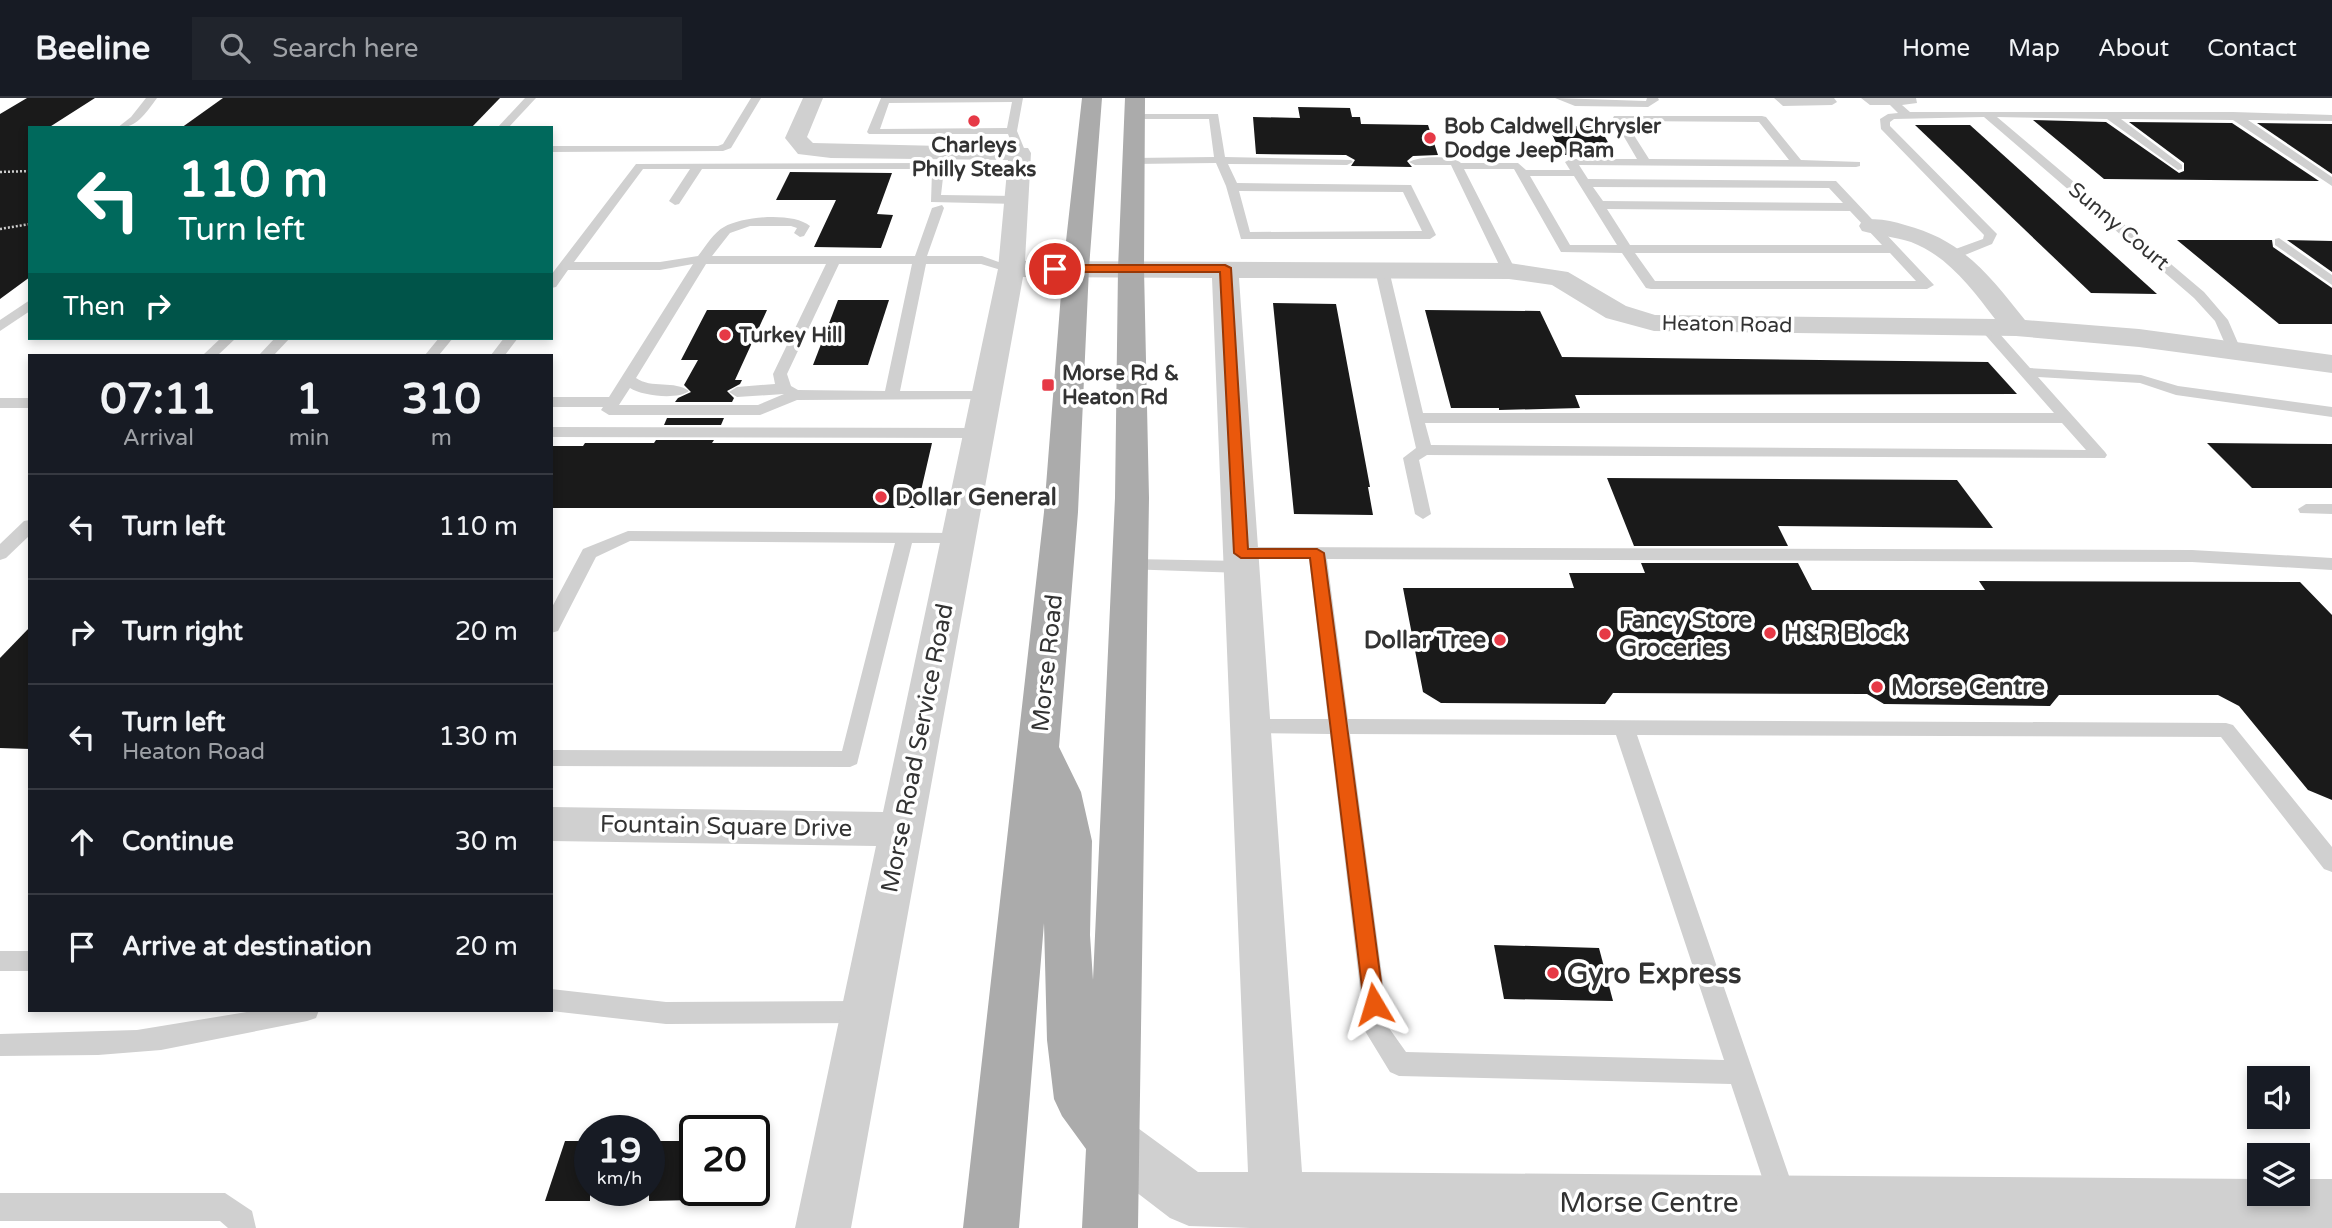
<!DOCTYPE html>
<style>
body{margin:0;font-family:"Varela Round",sans-serif;background:#20242c;color:#f1f3f6;height:100vh;display:flex;flex-direction:column;font-size:26px;white-space:nowrap}
*{box-sizing:border-box;margin:0}
p{font-size:23px;color:#9ea1a6}
.icon{flex:none;width:38px;height:38px;fill:none;stroke:currentColor;stroke-width:2;stroke-linecap:round;stroke-linejoin:round}
.map{position:relative;flex:1;overflow:hidden}
.sheet{position:absolute;left:28px;top:256px;width:525px;height:658px;display:flex;flex-direction:column;background:#171b24;border-radius:0px;box-shadow:0 4px 10px #0003}
.sheet>*{flex:none}
.hud{position:absolute;left:28px;top:28px;width:525px;height:214px;border-radius:0px;box-shadow:0 4px 10px #0003;background:#00695c;color:#fff;overflow:hidden}
.tools{position:absolute;left:2247px;top:968px;display:grid;gap:14px}
.tools a{display:grid;place-items:center;width:63px;height:63px;border-radius:0px;background:#171b24;box-shadow:0 4px 10px #0003;font-size:35px}
.speed{position:absolute;left:574px;top:1017px;display:flex;gap:14px;font-size:35px;font-weight:700;text-align:center}
.speed>*{display:grid;place-content:center;width:91px;height:91px;border-radius:50%;background:#171b24;box-shadow:0 4px 10px #0003;line-height:1}
.speed small{font-size:18px;font-weight:400}
.speed .limit{border:4px solid #111;border-radius:10px;background:#fff;color:#111}
.pin{position:absolute;display:grid;place-items:center;width:60px;height:60px;color:#fff;margin:-30px;border:4px solid #fff;border-radius:50%;box-shadow:0 2px 7px #0007}
.me{position:absolute;width:77px;margin:-38px;rotate:353deg;stroke-linejoin:round;filter:drop-shadow(0 0 5px #0008)}
.turn{display:flex;align-items:center;gap:24px;height:147px;padding:0 35px;font-size:32px}
.turn .icon{width:91px;height:91px;stroke-width:2.5}
.turn b{display:block;font-size:49px;line-height:60px}
.then{display:flex;align-items:center;height:66px;padding:0 35px;background:#0003;gap:14px;font-size:26px}
.eta{display:flex;justify-content:space-evenly;align-items:center;height:119px;text-align:center}
.eta b{font-size:42px;font-weight:700;line-height:49px}
ul{padding:0;list-style:none}
li{display:flex;align-items:center;gap:21px;height:105px;padding:0 35px;border-top:2px solid #363941}
li div{flex:1}
li b{display:block;font-size:26px}
li em{font-style:normal}
header{display:flex;align-items:center;gap:42px;box-sizing:border-box;height:98px;padding:0 35px;background:#171b24;border-bottom:2px solid #363941}
header strong{font-size:33px}
nav{display:flex;gap:38px;margin-inline-start:auto;font-size:24px}
.search{width:490px;height:63px;background:#20242c;display:flex;align-items:center;gap:18px;box-sizing:border-box;padding:0 24px;border-radius:0px;color:#9ea1a6;font-size:26px}
.map>svg:first-child{display:block}
.building{fill:#1a1a1a}
.lines{fill:none;stroke-linecap:round;stroke-linejoin:round}
.path{stroke:#cdcdcd;stroke-width:2.5;stroke-dasharray:2 2;stroke-linecap:butt}
.service{fill:#d0d0d0;fill-rule:evenodd}
.minor{fill:#d0d0d0;fill-rule:evenodd}
.primary{fill:#ababab;fill-rule:evenodd}
.route{fill:#ea580c;stroke:#983908;stroke-width:2}
.poi-dot{fill:#e63946;stroke:#fff;stroke-width:2.5}
.labels{text-anchor:middle;stroke-width:7;stroke-linejoin:round;paint-order:stroke}
.far-poi-label{font-size:21px;font-weight:bold;fill:#333;stroke:#fff;text-anchor:start}
.far-street-label{font-size:21px;fill:#333;stroke:#fff}
.poi-label{font-size:24px;font-weight:bold;fill:#333;stroke:#fff;text-anchor:start}
.street-label{font-size:24px;fill:#333;stroke:#fff}
.near-poi-label{font-size:28px;font-weight:bold;fill:#333;stroke:#fff;text-anchor:start}
.near-street-label{font-size:28px;fill:#333;stroke:#fff}
</style>
<header>
<strong>Beeline</strong>
<div class="search"><svg class="icon" aria-label="search" viewBox="0 0 24 24"><circle cx="10" cy="10" r="6"/><path d="M15 15l6 6"/></svg>Search here</div>
<nav><a>Home</a><a>Map</a><a>About</a><a>Contact</a></nav>
</header>
<div class="map">
<svg width="2332" height="1130" viewBox="0 0 2332 1130">
<rect width="100%" height="100%" fill="#fff"/>
<g class="building">
<path d="M27 0H95L48 30H30V179L0 201V16Z"/>
<path d="M223 0H500L471 30H181Z"/>
<path d="M1298 9 1350 10 1352 19H1360L1361 26 1428 27 1438 57 1413 58 1407 63 1412 69 1351 68 1355 62 1346 57 1256 56 1253 19 1300 20Z"/>
<path d="M2033 22 2106 24 2179 75 2184 73V65L2129 24 2232 25 2319 83 2104 81Z"/>
<path d="M2257 25 2332 26V76Z"/>
<path d="M1915 27H1970L2157 196 2091 195Z"/>
<path d="M1548 28H1599L1615 57H1562Z"/>
<path d="M790 74 892 75 877 116 893 117 881 150 814 149 836 102H776Z"/>
<path d="M2177 142H2272L2273 149 2332 190V226H2279Z"/>
<path d="M2287 142 2332 143V174Z"/>
<path d="M838 202H889L868 267H813Z"/>
<path d="M1273 205 1336 206 1370 389H1368L1373 417 1294 416Z"/>
<path d="M707 212H767L735 282H742L740 286 727 293 734 300 732 304H675L678 300 691 294 684 287 698 262H681Z"/>
<path d="M1425 212 1540 213 1562 259 1988 264 2017 296 1575 297 1580 310 1499 312V310H1451Z"/>
<path d="M667 320H724L721 327H664Z"/>
<path d="M656 342H714L712 345H932L917 410H551V348H583L585 345H654Z"/>
<path d="M2207 345 2332 346V390H2252Z"/>
<path d="M1607 380 1957 382 1993 430 1778 428 1788 448H1634Z"/>
<path d="M1641 465H1798L1812 492H1985L1979 483 2300 484 2332 517V702L2308 692 2239 608 2218 597H2059L2050 608 1884 606 1867 596 1613 595 1605 606 1441 605 1423 594 1403 490H1574L1569 475H1645Z"/>
<path d="M30 529V651L0 650V560Z"/>
<path d="M1494 847 1599 850 1613 903 1504 901Z"/>
<path d="M565 1043H590V1103H545Z"/>
<path d="M649 1043H695V1102L649 1103Z"/>
</g>
<g class="lines">
<g class="path">
<path d="M0 74 30 73"/>
<path d="M0 131 30 126"/>
</g>
<g class="service">
<path d="M146 0H157C145 16 137 30 117 30L131 19Z"/>
<path d="M525 0H536L508 30H497Z"/>
<path d="M751 0H761L731 50 723 53 551 54V48H718L723 46Z"/>
<path d="M881 0H1023L1017 33 1026 55 1016 57 1008 36H869L867 34ZM1012 4 1007 30 880 31 889 5Z"/>
<path d="M1555 0 1646 3 1647 0H1658L1659 2 1648 9 1575 8Z"/>
<path d="M1774 0H1834L1837 4 1832 7 1783 8Z"/>
<path d="M1861 0H1916L1917 5 1902 7 1910 14H2233L2332 17V23L2248 22 2332 79V88L2233 22 2121 21 2182 67V71L2178 72 2107 21 1997 19 2204 194 2228 222 2241 252 2234 256 2229 255 2215 223 2194 200 1984 19 1894 21 1890 24V28L1997 136 1992 146 1960 159H1950V153L1983 141 1984 137 1881 31 1880 21 1888 16 1898 15 1890 7H1870Z"/>
<path d="M1130 16H1218L1225 59 1351 62 1353 64 1347 67 1228 66 1237 85 1411 87 1436 137 1430 141H1241L1226 88 1216 65 1133 66 1127 63 1133 60 1214 59 1209 21H1134L1129 18ZM1239 93 1403 94 1422 133 1250 134Z"/>
<path d="M1614 18H1762L1766 19 1801 62 1860 64V68L1856 69 1579 67 1588 81 1836 83 1934 187 1927 191H1651L1646 190 1622 155 1561 154 1514 71H1464L1516 173 1509 177 1502 173 1451 67H1415L1409 64C1419 58 1452 57 1461 65H1518L1526 72H1570L1565 64 1571 61H1637L1613 20ZM1625 23 1759 24 1789 62 1649 61ZM1530 78H1574L1617 147H1570ZM1593 89 1829 90 1843 105 1603 103ZM1607 111 1850 113 1882 147H1630ZM1635 155H1890L1916 183H1655Z"/>
<path d="M930 65 944 71 941 97 1017 98 1023 102 1017 106 931 104 932 73 929 71H702L679 106 675 107 669 103 690 71H643L574 164H660L698 158C705 149 714 134 724 129 743 118 793 114 810 128L804 138 800 139 794 135 797 130 791 128H750L730 135 712 158H915L932 110 942 107 944 110 927 158H982L1018 171 1011 175 981 166H926L900 293H986L994 298 991 301 797 302 760 317H609L601 312 603 309H551V299H609L693 166 660 172H568L556 189 551 190V177L636 66ZM706 166H826L773 276 775 286 737 289 729 294 737 299 784 296 758 307H619L630 290C642 298 678 302 689 293 675 282 651 291 636 280ZM839 166H912L885 293 798 292 791 288 787 276Z"/>
<path d="M2279 140 2332 177V187L2275 147V141Z"/>
<path d="M1382 168 1389 172 1423 315H2054L1981 232V226H1991L2030 270 2141 277 2178 288 2332 309V319L2176 297 2140 285 2038 279 2105 354 2107 357 2105 360 1427 357 1419 362 1431 416 1423 421 1415 416 1403 360 1416 350 1375 172ZM1425 325H2062L2086 352 1431 347Z"/>
<path d="M30 202V213L0 233V222Z"/>
<path d="M221 240H236L218 257H203Z"/>
<path d="M275 240H290L274 257H259Z"/>
<path d="M439 240H453L439 257H425Z"/>
<path d="M504 240H518L505 257H491Z"/>
<rect x="0" y="300" width="30" height="10"/>
<path d="M551 329 979 330 987 335 979 340 551 339Z"/>
<path d="M2306 406H2332V416L2300 415 2298 411Z"/>
<path d="M30 422V437L6 460 0 462V446L24 423Z"/>
<path d="M628 433 958 435 967 440 958 445H912L857 666 850 669 551 668V652L842 653 895 445 630 443 596 459 560 529 558 533 551 535V511L583 451Z"/>
<path d="M1241 449 2192 452 2332 460V472L2192 464 1327 461 1348 621 2226 625 2233 627 2332 749V774L2324 771 2221 639 1637 637 1807 1130H1779L1731 986 1399 978 1390 974 1365 933 1330 636 1251 635 1244 633 1241 628 1244 623 1251 621H1328L1309 461 1235 459 1232 455 1235 451ZM1350 636 1616 637 1724 962 1406 954 1389 930Z"/>
<path d="M1131 461 1242 463 1251 469 1242 475 1125 471 1122 467 1125 463Z"/>
<rect x="0" y="853" width="30" height="20"/>
<path d="M551 891 666 904 864 903 873 906 876 914 873 922 864 925 666 926 551 913 548 912H551Z"/>
<path d="M259 912H319L316 920 307 923 161 952 98 957 0 958V936L137 932Z"/>
<path d="M0 1095H225L252 1113 256 1130H228L220 1123H0Z"/>
</g>
<path class="minor" d="M803 0H823L807 39 813 45 1028 50 1031 55 1025 163 1509 165 1568 174 1626 208 1655 217 1995 221C1972 191 1948 158 1911 144 1895 139 1878 137 1862 133L1859 128 1862 123C1876 119 1891 123 1905 127 1963 142 1989 177 2025 222L2139 231 2332 257V275L2139 249 2016 238 1654 233 1606 220 1552 187 1509 181 1239 180 1302 1074 2259 1081V1096H2298V1081H2332V1130H1250L1189 1128 1170 1120 1093 1061 1085 1043 1093 1025 1112 1017 1131 1025 1198 1074H1248L1212 180 1023 179 851 1130H795L876 748 551 743V709L883 714 998 171 1008 62 831 60 798 56 785 40Z"/>
<path class="primary" d="M1082 0H1102L1089 170 1078 414 1059 649 1081 694 1092 743 1090 837 1093 882 1115 400 1118 171 1125 0H1145L1144 171 1149 400 1138 1130H1082L1086 1051 1062 1018 1054 1001 1047 942 1044 825 1019 1130H963L1044 414 1063 170Z"/>
</g>
<path class="route" d="M1225 167 1231 170 1248 451H1317L1324 455 1384 906 1381 913 1374 915 1367 913 1364 906 1310 460H1241L1234 455 1220 174H1055L1049 171 1055 167Z"/>
<g class="poi-dot">
<circle cx="974" cy="23" r="7"/>
<circle cx="1430" cy="40" r="7"/>
<circle cx="725" cy="237" r="7"/>
<rect x="1041" y="280" width="14" height="14" rx="3.5"/>
<circle cx="881" cy="399" r="7"/>
<circle cx="1770" cy="535" r="7"/>
<circle cx="1605" cy="536" r="7"/>
<circle cx="1500" cy="542" r="7"/>
<circle cx="1877" cy="589" r="7"/>
<circle cx="1553" cy="875" r="7"/>
</g>
<g class="labels">
<g class="far-poi-label">
<text x="1444" y="35">Bob Caldwell Chrysler<tspan x="1444" dy="24">Dodge Jeep Ram</tspan></text>
<text x="974" y="54" text-anchor="middle">Charleys<tspan x="974" dy="24">Philly Steaks</tspan></text>
<text x="739" y="244">Turkey Hill</text>
<text x="1062" y="282">Morse Rd &amp;<tspan x="1062" dy="24">Heaton Rd</tspan></text>
</g>
<g class="far-street-label">
<text transform="translate(2119 128) rotate(40)" y="7">Sunny Court</text>
<text transform="translate(1727 226) rotate(1)" y="7">Heaton Road</text>
</g>
<g class="poi-label">
<text x="895" y="407">Dollar General</text>
<text x="1619" y="530">Fancy Store<tspan x="1619" dy="28">Groceries</tspan></text>
<text x="1784" y="543">H&amp;R Block</text>
<text x="1486" y="550" text-anchor="end">Dollar Tree</text>
<text x="1891" y="597">Morse Centre</text>
</g>
<g class="street-label">
<text transform="translate(1047 565) rotate(-84)" y="8">Morse Road</text>
<text transform="translate(917 650) rotate(-79)" y="8">Morse Road Service Road</text>
<text transform="translate(726 728) rotate(1)" y="8">Fountain Square Drive</text>
</g>
<g class="near-poi-label">
<text x="1567" y="885">Gyro Express</text>
</g>
<g class="near-street-label">
<text x="1649" y="1114">Morse Centre</text>
</g>
</g>
</svg>
<div class="tools">
<a><svg class="icon" aria-label="sound" viewBox="0 0 24 24"><path d="M4 9h4l5-4v14l-5-4H4zM17 9q2 3 0 6"/></svg></a>
<a><svg class="icon" aria-label="layers" viewBox="0 0 24 24"><path d="M12 4l9 5-9 5-9-5zM3 14l9 5 9-5"/></svg></a>
</div>
<div class="speed"><div>19<small>km/h</small></div><div class="limit">20</div></div>
<div class="pin" style="left:1055px;top:171px;background:#d93025"><svg class="icon" aria-label="arrive" viewBox="0 0 24 24"><path d="M6 21V4h12l-3 4 3 4H6"/></svg></div>
<svg class="me" style="left:1374px;top:906px" viewBox="-20 -20 40 40"><path d="M0-17L14 15 0 8-14 15z" fill="#ea580c" stroke="#fff" stroke-width="4"/></svg>
<div class="hud">
<div class="turn"><svg class="icon" aria-label="left" viewBox="0 0 24 24"><path d="M17 20v-9H6M10 6l-5 5 5 5"/></svg><div><b>110 m</b>Turn left</div></div>
<div class="then">Then<svg class="icon" aria-label="right" viewBox="0 0 24 24"><path d="M7 20v-9h11M14 6l5 5-5 5"/></svg></div>
</div>
<section class="sheet">
<div class="eta">
<div><b>07:11</b><p>Arrival</p></div>
<div><b>1</b><p>min</p></div>
<div><b>310</b><p>m</p></div>
</div>
<ul>
<li><svg class="icon" aria-label="left" viewBox="0 0 24 24"><path d="M17 20v-9H6M10 6l-5 5 5 5"/></svg><div><b>Turn left</b></div><em>110 m</em></li>
<li><svg class="icon" aria-label="right" viewBox="0 0 24 24"><path d="M7 20v-9h11M14 6l5 5-5 5"/></svg><div><b>Turn right</b></div><em>20 m</em></li>
<li><svg class="icon" aria-label="left" viewBox="0 0 24 24"><path d="M17 20v-9H6M10 6l-5 5 5 5"/></svg><div><b>Turn left</b><p>Heaton Road</p></div><em>130 m</em></li>
<li><svg class="icon" aria-label="ahead" viewBox="0 0 24 24"><path d="M12 20V5M6 11l6-6 6 6"/></svg><div><b>Continue</b></div><em>30 m</em></li>
<li><svg class="icon" aria-label="arrive" viewBox="0 0 24 24"><path d="M6 21V4h12l-3 4 3 4H6"/></svg><div><b>Arrive at destination</b></div><em>20 m</em></li>
</ul>
</section>
</div>
